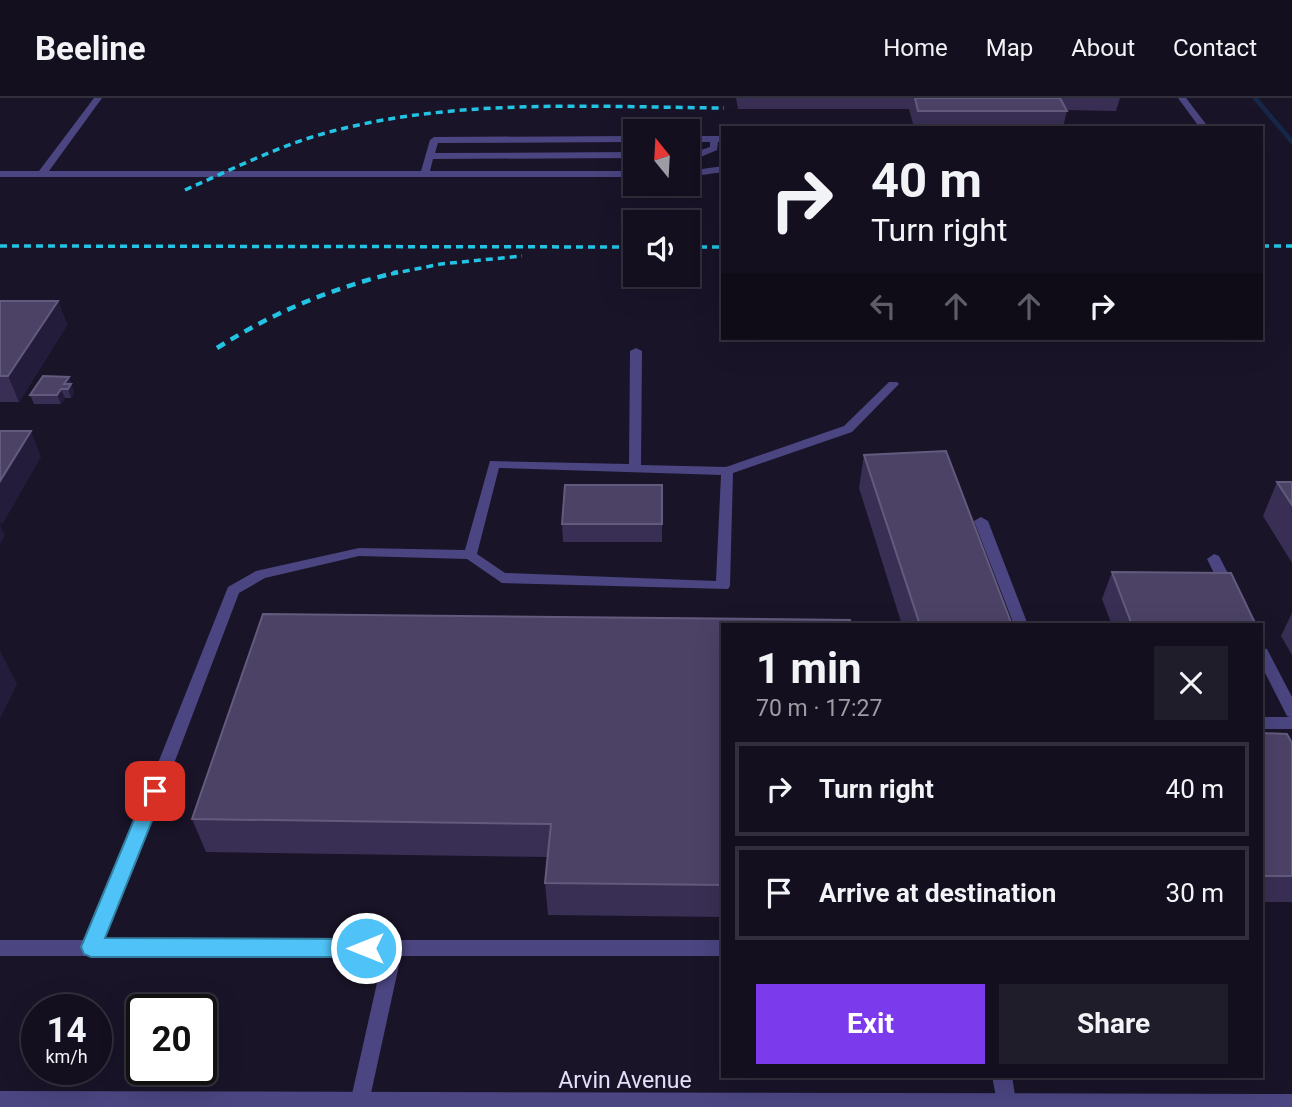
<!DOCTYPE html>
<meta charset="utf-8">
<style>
body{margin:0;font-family:Roboto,sans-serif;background:#201d2b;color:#f1f3f6;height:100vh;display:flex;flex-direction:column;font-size:26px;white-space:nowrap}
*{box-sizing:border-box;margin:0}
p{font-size:23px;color:#9d9ca4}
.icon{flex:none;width:38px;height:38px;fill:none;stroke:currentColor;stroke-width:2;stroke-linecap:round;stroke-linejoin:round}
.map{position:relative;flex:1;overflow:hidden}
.details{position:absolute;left:721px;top:525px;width:542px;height:455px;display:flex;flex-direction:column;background:#130f1e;border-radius:0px;box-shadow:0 7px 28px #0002,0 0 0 2px #322f3c}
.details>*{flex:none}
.guide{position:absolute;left:721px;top:28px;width:542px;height:214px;border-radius:0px;box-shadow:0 7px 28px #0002,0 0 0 2px #322f3c;background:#130f1e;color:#f1f3f6;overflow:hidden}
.needle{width:46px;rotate:342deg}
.tools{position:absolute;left:623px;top:21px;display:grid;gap:14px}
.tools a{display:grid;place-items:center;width:77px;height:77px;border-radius:0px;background:#130f1e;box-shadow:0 7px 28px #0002,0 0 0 2px #322f3c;font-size:35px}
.speed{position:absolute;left:21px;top:896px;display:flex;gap:14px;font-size:35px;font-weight:700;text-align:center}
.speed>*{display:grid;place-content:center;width:91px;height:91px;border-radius:50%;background:#130f1e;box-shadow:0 7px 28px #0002,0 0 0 2px #322f3c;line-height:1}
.speed small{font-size:18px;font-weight:400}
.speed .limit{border:4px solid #111;border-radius:10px;background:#fff;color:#111}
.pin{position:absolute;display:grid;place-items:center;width:60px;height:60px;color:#fff;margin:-30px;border-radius:14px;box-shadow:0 4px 10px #0006}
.me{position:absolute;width:77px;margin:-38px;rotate:270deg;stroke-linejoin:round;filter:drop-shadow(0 0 5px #0008)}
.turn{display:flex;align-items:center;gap:24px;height:147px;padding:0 35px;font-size:32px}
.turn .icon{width:91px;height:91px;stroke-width:2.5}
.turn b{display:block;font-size:49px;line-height:60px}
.lanes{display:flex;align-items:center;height:66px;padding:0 35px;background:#0003;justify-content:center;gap:35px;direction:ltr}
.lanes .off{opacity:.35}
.round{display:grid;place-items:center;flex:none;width:74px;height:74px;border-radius:0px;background:#201d2b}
.summary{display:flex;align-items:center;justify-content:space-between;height:119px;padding:0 35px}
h1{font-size:42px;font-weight:700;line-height:52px}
.button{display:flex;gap:14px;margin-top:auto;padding:14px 35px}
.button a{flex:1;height:80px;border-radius:0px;background:#7c3aed;color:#fff;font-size:28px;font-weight:700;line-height:80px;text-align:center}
.button a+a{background:#201d2b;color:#f1f3f6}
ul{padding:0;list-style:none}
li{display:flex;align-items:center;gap:21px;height:94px;margin:0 14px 10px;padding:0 21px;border:4px solid #322f3c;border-radius:0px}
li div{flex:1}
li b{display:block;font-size:26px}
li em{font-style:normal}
header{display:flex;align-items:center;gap:42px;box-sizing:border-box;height:98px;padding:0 35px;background:#130f1e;border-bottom:2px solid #322f3c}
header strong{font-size:33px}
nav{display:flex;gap:38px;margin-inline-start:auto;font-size:24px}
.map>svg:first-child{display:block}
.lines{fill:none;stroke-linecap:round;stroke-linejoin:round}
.stream{fill:#16274a;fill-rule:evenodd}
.service{fill:#4b4581;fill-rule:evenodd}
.minor{fill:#4b4581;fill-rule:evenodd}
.rail-far1{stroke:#23c3e3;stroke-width:3.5;stroke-dasharray:7 5;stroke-linecap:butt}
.rail{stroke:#23c3e3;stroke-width:4.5;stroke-dasharray:9 7;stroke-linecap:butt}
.wall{fill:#392f54}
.shaded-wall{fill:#241c3b}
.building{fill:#4b4266;stroke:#635b7d;stroke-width:2}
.route{fill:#4fc3f7;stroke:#337fa1;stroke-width:2}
.labels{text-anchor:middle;stroke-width:6;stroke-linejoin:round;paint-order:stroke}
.near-street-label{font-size:23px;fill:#e4dffb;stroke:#191428}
</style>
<header>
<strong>Beeline</strong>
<nav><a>Home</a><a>Map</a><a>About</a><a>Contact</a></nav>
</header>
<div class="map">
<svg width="1292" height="1009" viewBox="0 0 1292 1009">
<rect width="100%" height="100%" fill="#191428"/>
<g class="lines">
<path class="stream" d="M1252 0H1258L1292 40V46L1290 45Z"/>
<g class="service">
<path d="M94 0H102L49 73H421L430 42 434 39 635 38V44L438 45 435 55 635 54V60L433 61 430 73H635V79H0V73H39Z"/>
<path d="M1178 0H1186L1209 30H1200Z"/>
<path d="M688 38H721L723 43 718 44 717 52 703 58 688 60V54L698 53 710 49V44H688Z"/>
<path d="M723 68V74L688 79V73Z"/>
<path d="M636 250 642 253 641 367 726 369 844 328 889 284H897L899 286 852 334 733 375 730 488 728 491 502 485 467 461 359 458 265 480 239 495 135 768 103 842H723V858H401L368 1009H352L350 1005 383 858H0V842H85L117 768 228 489 256 473 359 450 465 452 490 363 629 366 630 253ZM499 370 721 377 716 483 505 475 477 456Z"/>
<path d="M981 419 988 423 1028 527H1014L974 423Z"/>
<path d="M1214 456 1219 458 1236 491 1234 494H1224L1222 491 1207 461Z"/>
<path d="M1262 550 1267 551 1292 599V631H1262V619H1290L1287 618 1262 569Z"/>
<path d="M992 978H1012L1016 1004 1014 1009H998Z"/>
</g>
<path class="minor" d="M0 993 1292 996V1009H0Z"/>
<g class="rail-far1">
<path d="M185 92C233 71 282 46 333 33 460 0 594 9 724 10"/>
<path d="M0 148 635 149"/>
<path d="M1262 148H1292"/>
<path d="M688 149H723"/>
<path d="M391 176 441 166 522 158"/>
</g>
<path class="rail" d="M217 250C274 214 332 190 398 174"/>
</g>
<g class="wall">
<path d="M736 0H1120L1116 13 1067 12 1063 30H914L909 11H738Z"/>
<path d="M0 203H58L67 227 19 304H0Z"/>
<path d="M69 279 74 295 71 300H65L61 306H34L30 297Z"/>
<path d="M864 357 1012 527H902L859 390Z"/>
<path d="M1277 384H1292V465L1263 418Z"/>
<path d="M662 387V444H563L562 426Z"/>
<path d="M1112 474 1256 527H1112L1102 501Z"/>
<path d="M1292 515V557L1281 538Z"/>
<path d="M723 527V819L548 817 545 785 547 759 206 754 192 721Z"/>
<path d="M1262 635 1292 645V804H1262Z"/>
</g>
<g class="shaded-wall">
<path d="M58 203 67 227 19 304 8 278Z"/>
<path d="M69 279 74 295 71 300 68 291 64 286Z"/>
<path d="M61 291 65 300 61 306 57 297Z"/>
<path d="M31 333 41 359 2 427 0 424V383Z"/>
<path d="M0 427 5 437 0 446Z"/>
<path d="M0 553 17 586 0 621Z"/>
</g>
<g class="building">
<path d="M915 0H1060L1067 13H918Z"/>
<path d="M0 203H58L8 278H0Z"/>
<path d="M43 278 69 279 64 286H71L68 291H61L57 297H30Z"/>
<path d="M0 333H31L0 383Z"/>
<path d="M946 353 1012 527H920L864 357Z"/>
<path d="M1277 384H1292V407Z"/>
<path d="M565 387H662V426H562Z"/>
<path d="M1112 474 1231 475 1256 527H1132Z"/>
<path d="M263 516 850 522 851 527H723V787L545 785 551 726 192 721Z"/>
<path d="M1262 635 1287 636 1292 645V778H1262Z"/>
</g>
<path class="route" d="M155 685 162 687 164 693 105 840 366 841 373 843 376 850 373 856 366 859H91L84 856 81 849 146 693 149 687Z"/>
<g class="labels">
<g class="near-street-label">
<text x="625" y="990">Arvin Avenue</text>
</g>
</g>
</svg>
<div class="tools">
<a><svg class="needle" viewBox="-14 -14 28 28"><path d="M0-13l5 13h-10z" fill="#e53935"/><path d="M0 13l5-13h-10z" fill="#9d9ca4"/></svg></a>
<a><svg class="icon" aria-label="sound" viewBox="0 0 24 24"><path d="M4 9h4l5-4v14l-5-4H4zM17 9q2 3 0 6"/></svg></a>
</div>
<div class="speed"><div>14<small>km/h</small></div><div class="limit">20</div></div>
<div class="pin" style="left:155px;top:693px;background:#d93025"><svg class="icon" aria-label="arrive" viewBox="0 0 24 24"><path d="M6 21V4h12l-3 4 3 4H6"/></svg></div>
<svg class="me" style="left:366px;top:850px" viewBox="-20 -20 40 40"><circle r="17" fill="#4fc3f7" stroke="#fff" stroke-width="3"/><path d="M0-11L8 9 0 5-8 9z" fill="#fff"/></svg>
<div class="guide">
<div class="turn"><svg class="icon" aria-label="right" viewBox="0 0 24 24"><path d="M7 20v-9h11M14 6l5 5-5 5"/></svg><div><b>40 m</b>Turn right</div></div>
<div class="lanes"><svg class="icon off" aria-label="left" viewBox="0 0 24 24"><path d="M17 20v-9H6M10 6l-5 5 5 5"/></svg><svg class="icon off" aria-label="ahead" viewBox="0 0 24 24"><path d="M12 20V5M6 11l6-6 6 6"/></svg><svg class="icon off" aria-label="ahead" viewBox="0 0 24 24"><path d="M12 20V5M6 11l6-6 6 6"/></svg><svg class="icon" aria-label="right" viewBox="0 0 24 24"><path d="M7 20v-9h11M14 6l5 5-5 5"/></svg></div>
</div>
<section class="details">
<div class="summary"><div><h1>1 min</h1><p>70 m · 17:27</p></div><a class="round"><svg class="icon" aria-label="close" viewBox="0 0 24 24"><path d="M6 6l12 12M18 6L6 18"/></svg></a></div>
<ul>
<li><svg class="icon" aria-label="right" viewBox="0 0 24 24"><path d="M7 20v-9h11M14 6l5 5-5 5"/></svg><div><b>Turn right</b></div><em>40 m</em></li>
<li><svg class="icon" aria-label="arrive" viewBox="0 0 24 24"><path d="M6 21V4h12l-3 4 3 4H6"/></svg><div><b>Arrive at destination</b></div><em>30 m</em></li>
</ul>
<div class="button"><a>Exit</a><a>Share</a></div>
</section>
</div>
